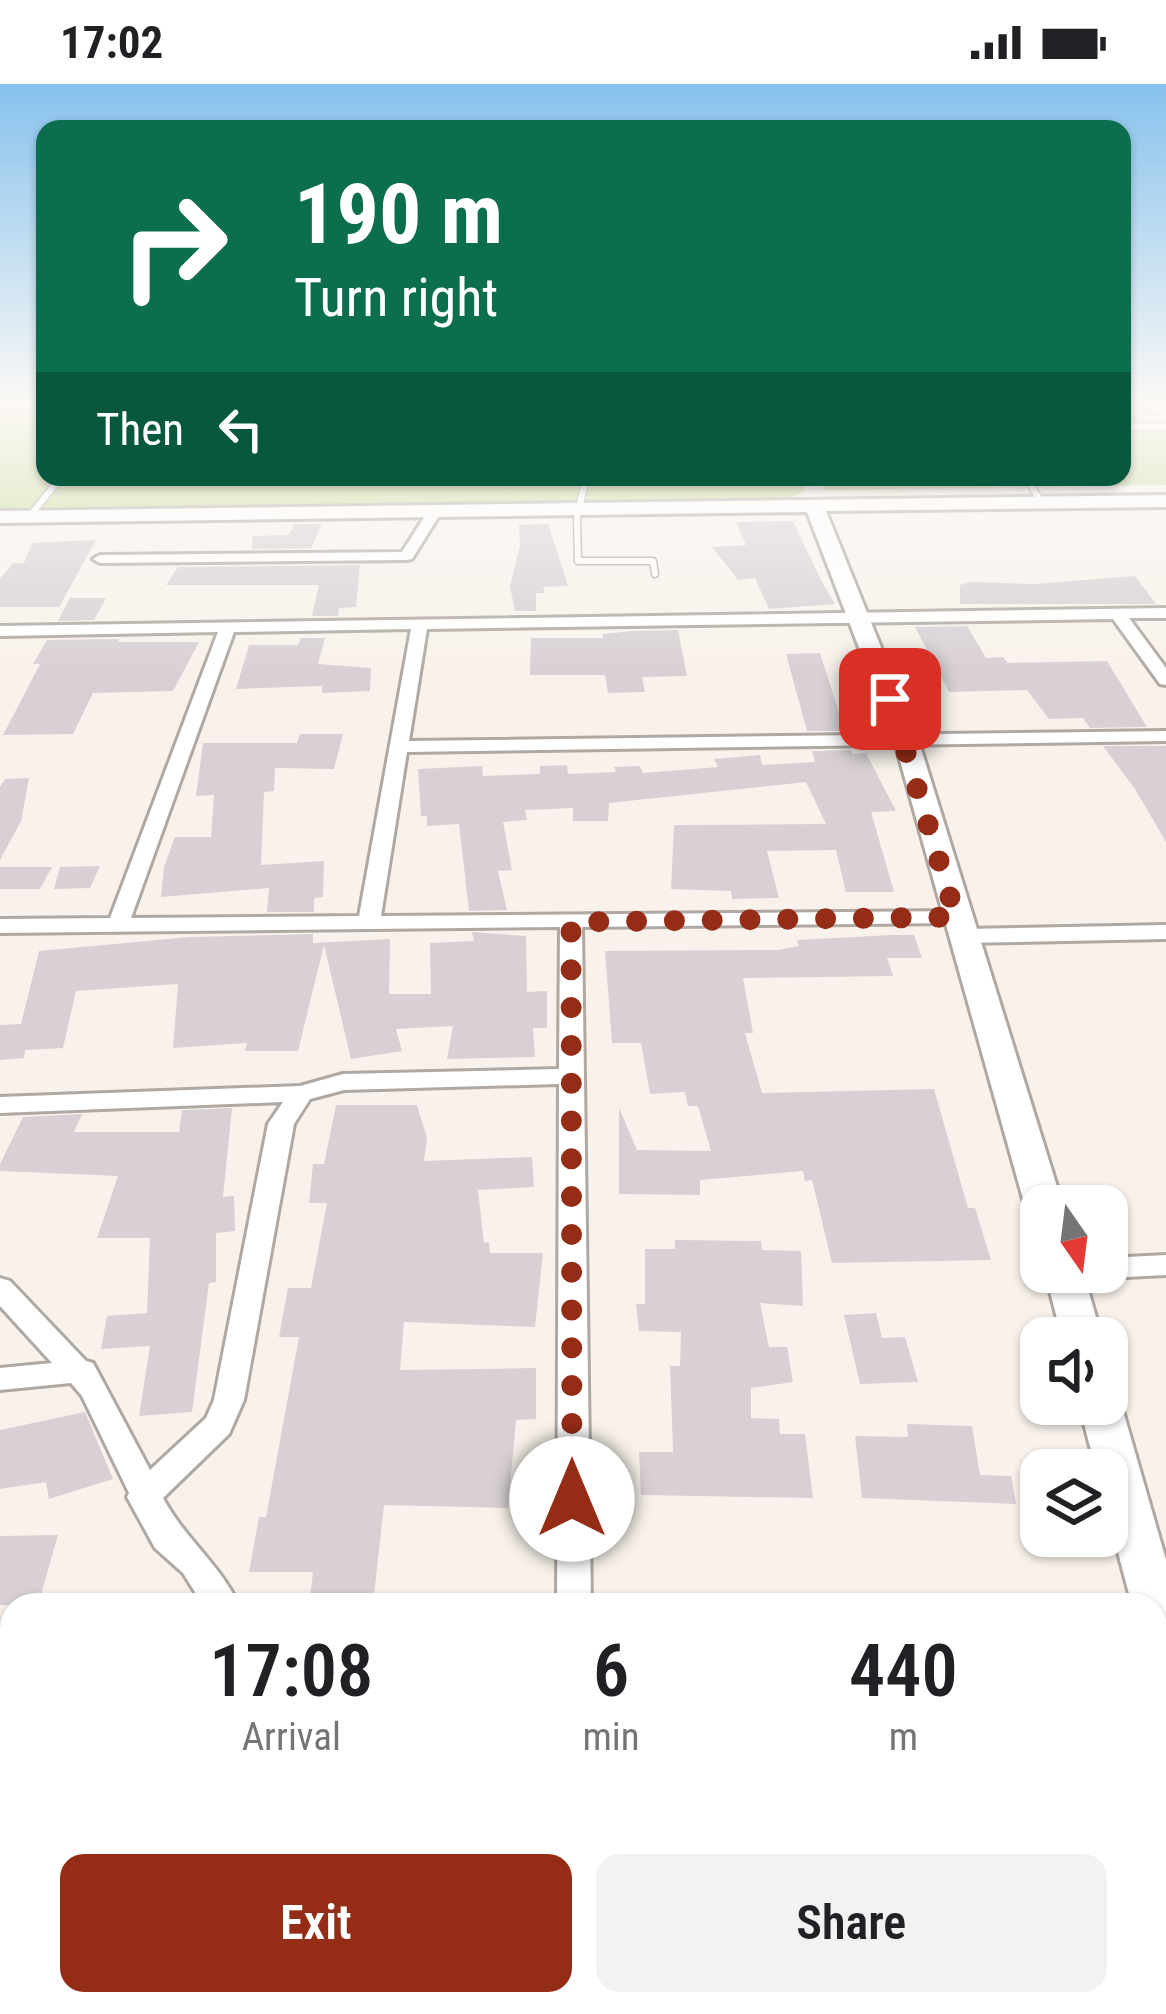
<!DOCTYPE html>
<style>
body{margin:0;font-family:"Roboto Condensed",sans-serif;background:#f2f2f2;color:#202124;height:100vh;display:flex;flex-direction:column;font-size:45px;white-space:nowrap}
*{box-sizing:border-box;margin:0}
p{font-size:39px;color:#757577}
.icon{flex:none;width:66px;height:66px;fill:none;stroke:currentColor;stroke-width:2;stroke-linecap:round;stroke-linejoin:round}
.map{position:relative;flex:1;overflow:hidden}
.side{position:absolute;left:0px;top:1509px;width:1167px;height:423px;display:flex;flex-direction:column;background:#fff;border-radius:36px 36px 0 0;box-shadow:0 3px 9px #0004}
.side>*{flex:none}
.guide{position:absolute;left:36px;top:36px;width:1095px;height:366px;border-radius:24px;box-shadow:0 3px 9px #0004;background:#0b6e4f;color:#fff;overflow:hidden}
.needle{width:78px;rotate:166deg}
.controls{position:absolute;left:1020px;top:1101px;display:grid;gap:24px}
.controls a{display:grid;place-items:center;width:108px;height:108px;border-radius:24px;background:#fff;box-shadow:0 3px 9px #0004;font-size:60px}
.pin{position:absolute;display:grid;place-items:center;width:102px;height:102px;color:#fff;margin:-51px;border-radius:24px;box-shadow:0 6px 18px #0006}
.me{position:absolute;width:132px;margin:-66px;rotate:0deg;stroke-linejoin:round;filter:drop-shadow(0 0 9px #0008)}
.turn{display:flex;align-items:center;gap:42px;height:252px;padding:0 60px;font-size:54px}
.turn .icon{width:156px;height:156px;stroke-width:2.5}
.turn b{display:block;font-size:84px;line-height:102px}
.then{display:flex;align-items:center;height:114px;padding:0 60px;background:#0003;gap:24px;font-size:45px}
.eta{display:flex;justify-content:space-evenly;align-items:center;height:204px;text-align:center}
.eta b{font-size:72px;font-weight:600;line-height:84px}
.button{display:flex;gap:24px;margin-top:auto;padding:24px 60px}
.button a{flex:1;height:138px;border-radius:24px;background:#952c15;color:#fff;font-size:48px;font-weight:600;line-height:138px;text-align:center}
.button a+a{background:#f2f2f2;color:#202124}
.status{display:flex;justify-content:space-between;align-items:center;height:84px;padding:0 60px;background:#fff;direction:ltr}
.status svg{height:33px;fill:currentColor}
.map>svg:first-child{display:block}
.green{fill:#c5da95}
.building{fill:#d8d0d5}
.lines{fill:none;stroke-linecap:round;stroke-linejoin:round}
.lane-casing{stroke:#afa8a3;stroke-width:9}
.street-casing{stroke:#afa8a3;stroke-width:6}
.secondary-casing{stroke:#afa8a3;stroke-width:6}
.lane{stroke:#fff;stroke-width:6}
.street{fill:#fff;fill-rule:evenodd}
.secondary{fill:#fff;fill-rule:evenodd}
.route{stroke:#952c15;stroke-width:21;stroke-dasharray:0 37.8}
</style>
<div class="status"><b>17:02</b><svg viewBox="0 0 49 12"><path d="M0 12V9h3v3zM5 12V6h3v6zM10 12V3h3v9zM15 12V0h3v12zM26 1h20v11H26zM47 4h2v5h-2z"/></svg></div>
<div class="map">
<svg width="1166" height="1930" viewBox="0 0 1166 1930">
<rect width="100%" height="100%" fill="#f9f2ec"/>
<g class="green">
<path d="M0 320H45V393H800L805 406 789 415 0 424Z"/>
<path d="M1122 320H1166V401L824 406 819 393H1122Z"/>
</g>
<g class="building">
<path d="M793 437 821 496 835 520 769 525 755 494 738 496 712 463 746 461 736 438Z"/>
<path d="M294 440H322L311 464 252 465 253 452 289 451Z"/>
<path d="M548 440 568 502 543 503 545 509H536V527H515L510 502 520 461 519 441Z"/>
<path d="M96 456 59 523H0V495L13 479H24L32 459Z"/>
<path d="M360 481 356 523 339 524 338 532H312L319 501H166L178 483Z"/>
<path d="M1135 492 1156 520H960V501L968 498 1035 500Z"/>
<path d="M70 514H106L94 536 58 537Z"/>
<path d="M967 542 986 574 1003 573 1008 579 1107 577 1147 643 1090 644 1083 634 1049 635 1027 606 949 608 915 543Z"/>
<path d="M678 546 687 592 642 593 645 608 608 609 605 591H530L531 554H603V550L633 547Z"/>
<path d="M301 554H325L318 580 371 584 370 607 322 609V602L236 605 249 561H298Z"/>
<path d="M119 555 118 558H199L173 607 93 609 73 650 3 651 40 580H33L47 556Z"/>
<path d="M820 569 845 647H807L786 570Z"/>
<path d="M300 650H343L334 685 275 684 274 707 264 708 261 781 324 777 323 813 314 814V828H267L269 804 161 813 164 783 175 753H211L214 711 196 712 203 659H297Z"/>
<path d="M1103 662H1166V758L1135 705Z"/>
<path d="M851 666 852 670 866 669 896 727 871 728 894 808H846L836 766 767 767 779 814 732 815 731 807 671 805 674 741 826 740 806 698 609 719 608 737H573V724L525 726 527 736 503 738 512 786 498 787 507 826 469 827 459 740 427 742V732H421L418 685 482 682 483 692 540 690V682L567 681 568 690 616 688 614 683 640 682 643 689 718 683 714 675 760 671 762 681 815 678 812 667Z"/>
<path d="M29 694 21 737 0 776V703L5 695Z"/>
<path d="M100 782 90 804 54 805 60 783Z"/>
<path d="M0 783H52L40 805H0Z"/>
<path d="M472 848 526 852 527 908 547 907V944H533L535 973 447 975 453 942 396 945 402 967 351 975 324 861 298 967H245L247 959 173 964 178 900 76 907 63 964 25 966 24 974 0 976V941L21 940 39 867 190 853 313 850V859L390 855 389 910H431L430 859 474 857Z"/>
<path d="M891 851H914L922 874H887L893 892 743 894 753 949H745L762 1009 934 1005 968 1124H975L991 1176 832 1179 812 1096 805 1097 803 1087 700 1096V1111L619 1110V1024L637 1066 711 1067 698 1022H688L685 1008 650 1010 641 959H612L605 867 778 866 799 862 797 856Z"/>
<path d="M336 1021H417L427 1054 424 1077 532 1073 534 1103 478 1106 484 1159 489 1158 490 1169H543L535 1243 404 1238 400 1286 536 1284V1335L516 1336 508 1424 384 1421 373 1521H309L313 1488H249L259 1433H266L299 1253H279L288 1204H311L327 1119H309L313 1080H324Z"/>
<path d="M232 1024 223 1113 234 1112 235 1147 216 1149V1198L209 1199 192 1328 139 1332 150 1262 101 1265 107 1232 147 1229 150 1154H97L118 1092 0 1087V1080L23 1033 82 1030 74 1048H179L182 1026Z"/>
<path d="M675 1156 761 1157 762 1166 801 1167 803 1222 760 1219 769 1263H787L793 1298 751 1304V1334L779 1335 780 1350H805L813 1414 641 1411 639 1368H673L670 1282H680L681 1248 639 1247 636 1220H645V1165H675Z"/>
<path d="M876 1229 882 1254 905 1253 918 1298 860 1300 844 1231Z"/>
<path d="M85 1328 113 1395 49 1415 46 1398 0 1405V1346Z"/>
<path d="M907 1340 972 1342 980 1391 1011 1392 1016 1420 862 1414 855 1352 908 1353Z"/>
<path d="M58 1451 38 1521H0V1452Z"/>
</g>
<g class="lines">
<defs>
<g id="lane">
<path d="M1151 320 1166 334"/>
<path d="M1122 343H1166"/>
<path d="M586 393 577 434 578 477H653L655 490"/>
<path d="M1026 393 1041 418"/>
<path d="M30 432 61 393"/>
</g>
<g id="street">
<path d="M435 423 442 427 412 475 407 476 100 479 93 475 100 471 402 468 430 424Z"/>
<path d="M1166 524V534H1129L1166 584V601L1160 600 1113 535 427 545 409 657 1166 647V657L407 668 381 832 956 827 967 833 956 839 582 843 591 1521H557L559 1000 344 1006 310 1015 294 1040 244 1316 229 1350 163 1414C184 1454 219 1479 239 1521H203L183 1489 155 1464 127 1413 129 1409 82 1312 71 1299 0 1306V1284L52 1279 0 1222V1194L10 1197 86 1277 93 1279 150 1386 206 1334 214 1316 268 1040 283 1018 0 1029V1013L300 1002 343 990 559 985 560 843 0 849V835L110 834 218 548 0 552V542ZM411 545 359 832 131 834 234 548Z"/>
<path d="M1166 841V855L962 859 951 852 962 845Z"/>
<path d="M1166 1171V1191L1107 1194 1095 1188H1107V1174Z"/>
<rect x="1155" y="1587" width="11" height="32"/>
</g>
<g id="secondary">
<path d="M1166 411V423L826 427 918 655 1063 1122H1041V1134L1031 1131 1025 1122 894 655 807 428 0 439V427Z"/>
<path d="M1045 1188H1083L1102 1254H1062Z"/>
<path d="M1107 1306 1115 1308 1121 1320 1166 1476V1581L1155 1577V1521H1132L1107 1427V1386H1096L1079 1320H1107Z"/>
</g>
</defs>
<use href="#lane" class="lane-casing"/>
<use href="#street" class="street-casing"/>
<use href="#secondary" class="secondary-casing"/>
<use href="#lane" class="lane"/>
<use href="#street" class="street"/>
<use href="#secondary" class="secondary"/>
</g>
<linearGradient id="sky" x2="0" y2="1"><stop stop-color="#87c2ed"/><stop offset="0.54" stop-color="#fcf9f6"/><stop offset="1" stop-color="#fcf9f6" stop-opacity="0"/></linearGradient>
<rect width="1166" height="591" fill="url(#sky)"/>
<g class="lines">
<path class="route" d="M572 1415 571 838 956 833 890 615"/>
</g>
</svg>
<div class="controls">
<a><svg class="needle" viewBox="-14 -14 28 28"><path d="M0-13l5 13h-10z" fill="#e53935"/><path d="M0 13l5-13h-10z" fill="#757577"/></svg></a>
<a><svg class="icon" aria-label="sound" viewBox="0 0 24 24"><path d="M4 9h4l5-4v14l-5-4H4zM17 9q2 3 0 6"/></svg></a>
<a><svg class="icon" aria-label="layers" viewBox="0 0 24 24"><path d="M12 4l9 5-9 5-9-5zM3 14l9 5 9-5"/></svg></a>
</div>
<div class="pin" style="left:890px;top:615px;background:#d93025"><svg class="icon" aria-label="arrive" viewBox="0 0 24 24"><path d="M6 21V4h12l-3 4 3 4H6"/></svg></div>
<svg class="me" style="left:572px;top:1415px" viewBox="-20 -20 40 40"><circle r="19" fill="#fff"/><path d="M0-13L10 11 0 6-10 11z" fill="#952c15"/></svg>
<div class="guide">
<div class="turn"><svg class="icon" aria-label="right" viewBox="0 0 24 24"><path d="M7 20v-9h11M14 6l5 5-5 5"/></svg><div><b>190 m</b>Turn right</div></div>
<div class="then">Then<svg class="icon" aria-label="left" viewBox="0 0 24 24"><path d="M17 20v-9H6M10 6l-5 5 5 5"/></svg></div>
</div>
<section class="side">
<div class="eta">
<div><b>17:08</b><p>Arrival</p></div>
<div><b>6</b><p>min</p></div>
<div><b>440</b><p>m</p></div>
</div>
<div class="button"><a>Exit</a><a>Share</a></div>
</section>
</div>
